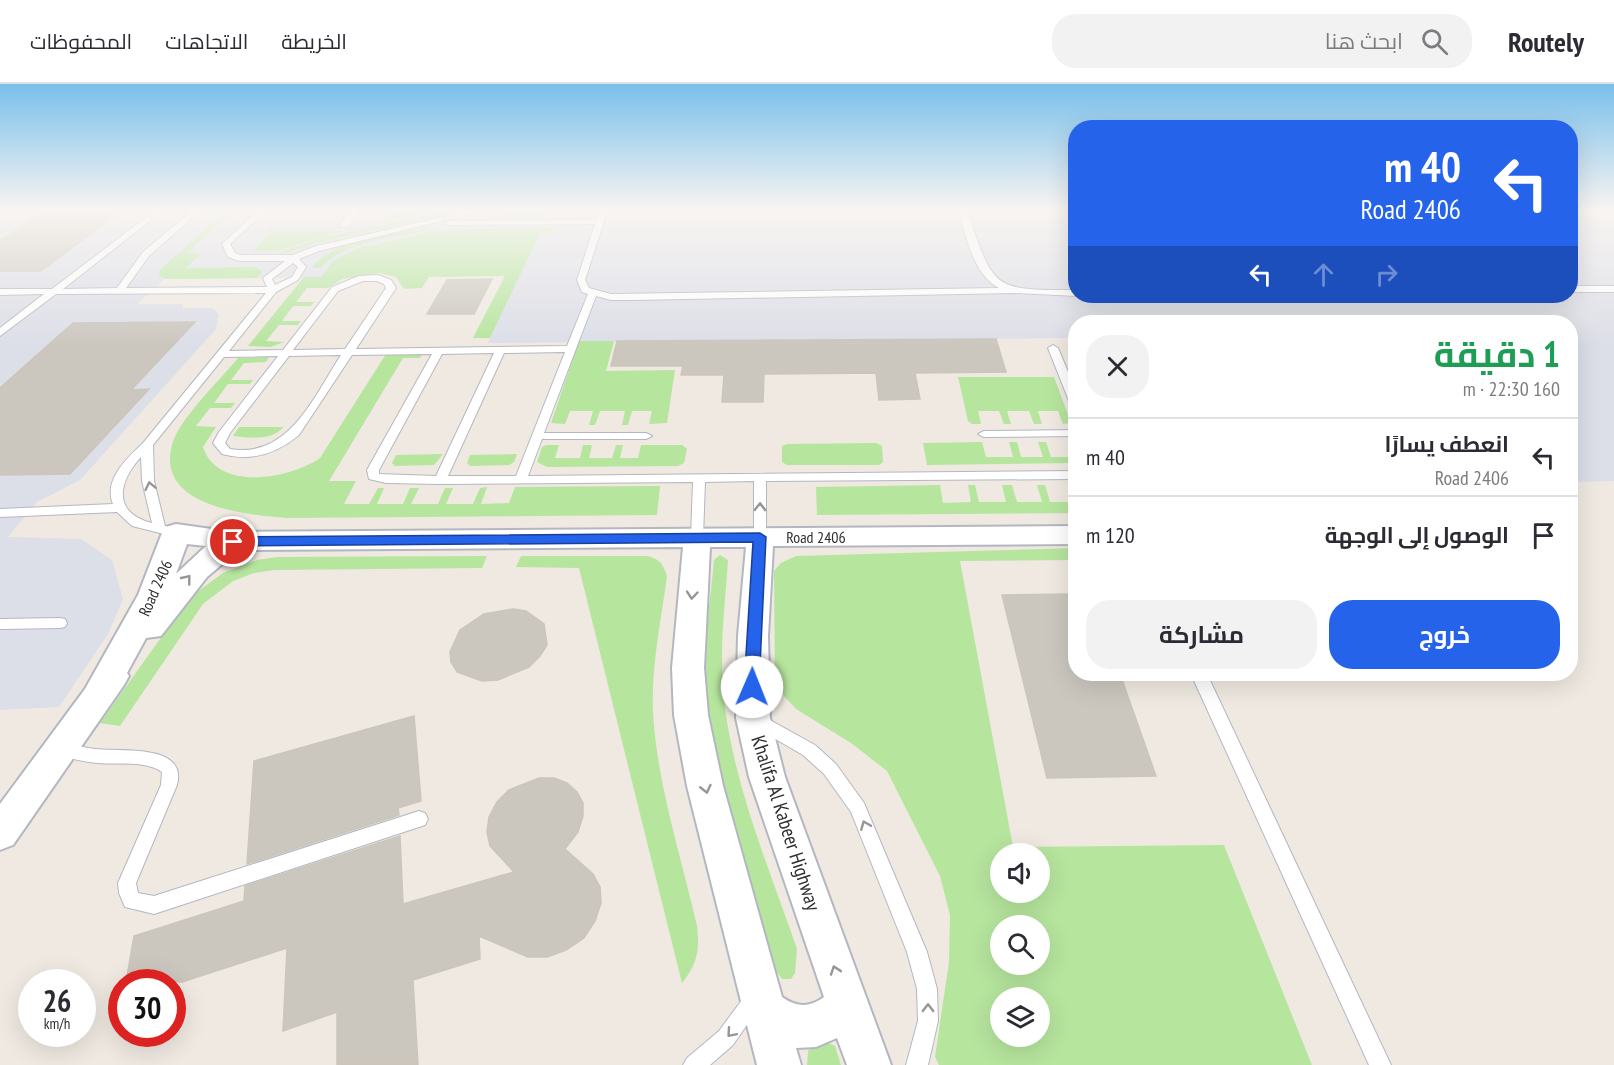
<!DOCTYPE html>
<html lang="ar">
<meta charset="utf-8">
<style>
body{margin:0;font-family:"PT Sans Narrow",Cairo,sans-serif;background:#f2f2f3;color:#2b2b33;direction:rtl;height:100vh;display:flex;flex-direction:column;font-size:22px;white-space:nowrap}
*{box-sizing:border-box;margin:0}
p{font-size:20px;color:#7c7c81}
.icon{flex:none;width:33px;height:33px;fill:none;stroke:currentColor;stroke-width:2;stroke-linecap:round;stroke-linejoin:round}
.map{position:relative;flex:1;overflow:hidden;direction:ltr}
.panel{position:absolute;left:1068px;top:231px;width:510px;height:366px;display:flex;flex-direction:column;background:#fff;border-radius:24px;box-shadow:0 6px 24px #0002;direction:rtl}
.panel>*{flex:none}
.top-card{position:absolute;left:1068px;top:36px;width:510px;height:183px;border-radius:24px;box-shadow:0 6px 24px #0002;direction:rtl;background:#2563eb;color:#fff;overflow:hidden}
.tools{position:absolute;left:990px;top:759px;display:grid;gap:12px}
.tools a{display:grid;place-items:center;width:60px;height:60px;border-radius:50%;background:#fff;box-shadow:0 6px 24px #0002;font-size:30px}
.speed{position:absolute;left:18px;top:885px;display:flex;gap:12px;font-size:30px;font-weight:700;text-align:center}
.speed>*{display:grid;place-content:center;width:78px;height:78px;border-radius:50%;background:#fff;box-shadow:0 6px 24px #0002;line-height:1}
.speed small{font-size:15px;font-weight:400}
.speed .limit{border:9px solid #d22;background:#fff;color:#111}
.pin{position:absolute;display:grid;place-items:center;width:51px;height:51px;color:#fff;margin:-26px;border:3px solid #fff;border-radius:50%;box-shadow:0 2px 6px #0007}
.me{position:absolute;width:66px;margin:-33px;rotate:1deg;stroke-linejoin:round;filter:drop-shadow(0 0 4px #0008)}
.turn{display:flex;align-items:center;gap:21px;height:126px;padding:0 18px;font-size:27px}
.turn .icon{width:78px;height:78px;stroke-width:2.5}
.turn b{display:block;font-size:42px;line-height:51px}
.lanes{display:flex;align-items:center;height:57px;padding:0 18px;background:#0003;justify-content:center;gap:30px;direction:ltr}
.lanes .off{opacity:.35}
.round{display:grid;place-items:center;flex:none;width:63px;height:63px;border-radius:24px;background:#f2f2f3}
.summary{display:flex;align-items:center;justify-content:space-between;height:102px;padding:0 18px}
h1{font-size:36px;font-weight:700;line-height:45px;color:#1e9e55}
.primary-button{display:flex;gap:12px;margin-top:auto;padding:12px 18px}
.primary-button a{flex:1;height:69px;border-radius:24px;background:#2563eb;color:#fff;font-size:24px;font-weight:700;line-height:69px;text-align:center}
.primary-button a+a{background:#f2f2f3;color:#2b2b33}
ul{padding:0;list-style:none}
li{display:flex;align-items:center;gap:18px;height:78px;padding:0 18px;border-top:2px solid #e1e1e2}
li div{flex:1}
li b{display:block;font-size:22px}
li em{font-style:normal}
header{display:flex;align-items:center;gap:36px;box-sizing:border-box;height:84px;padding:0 30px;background:#fff;border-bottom:2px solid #e1e1e2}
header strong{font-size:28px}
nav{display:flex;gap:33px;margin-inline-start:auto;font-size:21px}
.search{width:420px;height:54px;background:#f2f2f3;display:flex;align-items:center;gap:15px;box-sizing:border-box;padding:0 21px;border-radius:24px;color:#7c7c81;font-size:22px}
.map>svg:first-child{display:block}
.airport{fill:#dcdee8}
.green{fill:#b6e59e;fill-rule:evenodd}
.building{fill:#cbc7bf;stroke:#cbc5ba;stroke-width:1.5}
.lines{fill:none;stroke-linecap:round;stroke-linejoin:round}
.lane-casing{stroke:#b4b7c1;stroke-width:2}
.street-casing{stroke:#b4b7c1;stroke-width:4}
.path{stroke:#c9c9c9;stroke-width:2;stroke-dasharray:3 2;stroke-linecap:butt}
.lane{fill:#fff;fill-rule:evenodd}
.street{fill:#fff;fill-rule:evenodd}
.oneway{stroke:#969696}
.route{fill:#2563eb;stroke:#184099;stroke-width:1.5}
.labels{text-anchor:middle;stroke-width:4.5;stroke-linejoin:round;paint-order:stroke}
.street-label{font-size:16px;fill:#2e2e2e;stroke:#fff}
.near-street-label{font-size:20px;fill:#2e2e2e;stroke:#fff}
</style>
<header>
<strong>Routely</strong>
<div class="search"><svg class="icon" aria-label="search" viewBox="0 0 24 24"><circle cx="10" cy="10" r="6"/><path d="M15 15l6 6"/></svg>ابحث هنا</div>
<nav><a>الخريطة</a><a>الاتجاهات</a><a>المحفوظات</a></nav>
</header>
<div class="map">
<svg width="1614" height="981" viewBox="0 0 1614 981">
<rect width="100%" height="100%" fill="#efe9e1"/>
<path class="airport" d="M0 125H1075L1076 212H1570L1571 125H1614V397L1571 398 1570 238H1076L1075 254 488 259 539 148 336 193 165 195 137 220H183L182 224H213L219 230 216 245 80 396 37 418 8 453 81 455 112 476 123 515 108 550 59 623 0 626Z"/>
<g class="green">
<path d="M227 125H236L187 169 200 170 186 184 256 183 262 187 257 194 165 195 159 192 160 186Z"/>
<path d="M392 125H444L381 139Z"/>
<path d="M452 125H469L317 159 287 169 280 168 321 154Z"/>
<path d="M522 125H562L560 129 544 130 542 134 487 135Z"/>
<path d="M428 143 431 146C399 153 341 158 321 184H311C336 153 391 151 428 143Z"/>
<path d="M553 143 551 148 540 149 490 254H473L505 192 429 193 422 204 404 205 396 193 379 189 342 195 328 204H307L296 218H314L311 222H293L282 237H301L298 241H279L266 257 284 258 270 263 248 262 304 193H321L333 177 356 165 438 146Z"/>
<path d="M272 147H343L276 167H253Z"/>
<path d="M579 257H614L606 287 675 286 667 339 649 340 652 327H632L628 341H622L625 327H600L595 341H589L593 327H570L565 340 551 339Z"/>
<path d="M386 270H422L420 274H403L329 397H356L344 420H369L378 404H384L377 420H403L410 404H419L411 420H438L445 404H453L446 420H473L480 404 487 403 481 420 509 419 515 403 660 402 657 431 287 434C248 431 155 423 172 361 178 336 221 295 238 274L269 273 266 278 244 279 231 296H253L250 300H228L214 319H235L231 324H210L196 342 216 343 203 363C217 408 290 395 320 374Z"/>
<path d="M958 293H1054L1071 339 1063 340 1058 327H1038L1042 340H1034L1029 327H1007L1011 340H1004L999 327H978L981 340H972L968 337Z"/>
<path d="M239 343H283C273 357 249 354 233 352Z"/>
<path d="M982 358 986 373H1013L1009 358H1017L1021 373H1043L1038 358H1046L1051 373H1075V379L927 381 923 359Z"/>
<path d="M876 359 882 362 883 378 879 381H787L782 378V362L787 360Z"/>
<path d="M546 361H559L555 374H580L583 361H592L589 374H612L616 361H623L620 374H638L641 361H682L687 365 684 379 678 382 547 383 537 378 542 363Z"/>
<path d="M443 370 434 381 395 382 392 379 396 371Z"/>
<path d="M517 370 514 378 509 381 470 382 467 379 470 371Z"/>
<path d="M940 401 943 419 971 418 968 401H975L979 418H1006L1002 401H1012L1017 418H1042L1037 401H1045L1050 418H1075V429L817 431 816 403Z"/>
<path d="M1075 464V476L960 477 1013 763 1224 761 1312 981H939L935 973 949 878 950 831 940 792 887 687 851 659 796 625 784 612 775 596 774 487 781 479 796 472ZM1000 770H1040V808H1000ZM1000 842H1040V880H1000ZM1000 914H1040V952H1000Z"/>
<path d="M720 471 728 476C726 508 722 541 722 573 721 673 765 772 797 865L795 889 791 895H782L777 888C749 800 711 707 705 613 702 568 710 521 714 476Z"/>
<path d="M487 472 482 484 274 486 254 489 233 497 203 520 120 642 100 639 190 513 223 489 257 476 277 473Z"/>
<path d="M521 472H647C660 475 663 480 667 492 661 537 651 583 653 628 657 700 681 772 697 842 700 867 697 880 682 899L579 484 516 483Z"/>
<path d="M824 957 835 962 841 981H807L808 967 815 959Z"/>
</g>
<g class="building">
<path d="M48 125H124L41 187H0V157Z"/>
<path d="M492 195 474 230H427L447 196Z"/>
<path d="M195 238 131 306 149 305 70 390 0 391V304L73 239Z"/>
<path d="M996 255 1006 288 915 289 920 315 879 316 876 289 764 290 763 318H722L724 291H681L683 282H611L617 257Z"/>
<path d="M1076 510V590H1120L1156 692 1047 694 1002 511Z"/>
<path d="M513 525 526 527 544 540 547 561 540 572 529 583 498 596 482 597 457 588 451 578 450 568 460 546 484 530Z"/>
<path d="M414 632 421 717 398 724 399 731 247 780 254 677Z"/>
<path d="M539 694H554L567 699 577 708 583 719V732L578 748 565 765 593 790 600 803 601 819 595 837 584 854 566 866 547 873H528L479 852 480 875 413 896 418 981H337V928L283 947 287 864 182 898H126L134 852 244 817 245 802 400 752 403 820 514 788 490 762 487 748 489 733 497 718 509 706Z"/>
</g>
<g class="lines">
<defs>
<g id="lane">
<path d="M157 125H165L63 205 117 204 143 168 194 125H202L149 172 126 204 267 203 263 194 285 177H239L228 173 222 160 260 125H268L230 160 235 169 240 171H293L316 162 478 125H490L319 167 299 175 306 183 298 196 276 208 229 267 283 266 332 203 359 192 378 191 391 196 396 204 356 265 567 262 588 210 582 208 577 196 595 140 446 141V137H449L597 136 600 125H608L585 196 589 204 611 210 999 204C973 191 966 151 958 125H966C995 203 988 207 1076 206L1077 212 1015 209 633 216H611L596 212 544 349H646L652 352 646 355H542L528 392 1076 387V395L766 397V453L760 457 754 453V397L705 398 703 453 697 457 691 453 693 398 440 400 386 399 369 395 367 386 432 270 352 271 299 351C276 370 251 378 222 370L213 359 219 348 278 272 224 273 153 361 154 397 165 442 181 446 182 449 181 452 176 453 132 442 117 428 0 433V425L113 420C103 396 127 374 143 359L266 209 56 210 0 252V244L44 210 0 211V205H52ZM293 179 298 183 292 193 275 201 272 195ZM363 197H377L384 200 386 204 345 265 293 266 338 207ZM565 268 516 392H448L504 269ZM494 269 436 392 379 390V386L442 270ZM341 271C314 312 289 375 230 365L225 359 230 349 289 272ZM141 373 142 397 152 439C112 429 118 398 141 373Z"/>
<path d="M352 125H360L347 143H341L340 141Z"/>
<rect x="1570" y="202" width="44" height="6"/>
<path d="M1053 261 1058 264 1076 307V325L1071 322 1048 264Z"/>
<path d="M1076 346V352L984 353 978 350 984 347Z"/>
<path d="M60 534 65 535 67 539 65 543 60 544 0 545V535Z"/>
<path d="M1191 590H1207L1391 981H1369Z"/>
<path d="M759 630 815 661 836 680 864 719 927 868 937 905 938 937 928 981H906L918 937 917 905 907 868 851 728 824 690 803 671 753 642 751 637 753 632Z"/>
<path d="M62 658C73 660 84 664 95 665 120 668 188 659 177 701L136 799 138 809 154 812 419 727 425 729 428 735 425 741 419 743 154 830 125 823 119 809 118 799 161 701 162 688C145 676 117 681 98 679 84 678 69 674 56 670L54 665 56 660Z"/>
<path d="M754 906 761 909 764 916 733 961 710 981H683L687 974 719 947 747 909Z"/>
</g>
<path id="street" d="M176 440 233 448 1076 442V460L773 462 768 552 770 634 785 693 891 981H847L837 954 816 963 796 964 801 981H757L687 702 674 631 672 584 683 463 239 466 207 493 161 552 146 554 127 589 129 592 124 601 13 761 0 766V720L85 605 138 511 162 449 166 443ZM187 460 206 462 176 490ZM710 463H746L738 552 736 634 749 693 824 913C809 924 796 923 782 913L723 702 708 631 704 584Z"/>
</defs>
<use href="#lane" class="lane-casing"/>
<use href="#street" class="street-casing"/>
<path class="path" d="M269 145H310"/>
<use href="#lane" class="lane"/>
<use href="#street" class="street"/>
</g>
<defs><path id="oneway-chevron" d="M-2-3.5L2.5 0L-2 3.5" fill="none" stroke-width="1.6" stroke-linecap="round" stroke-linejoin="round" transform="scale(1.5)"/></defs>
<g class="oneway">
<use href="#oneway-chevron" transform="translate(150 402) rotate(-102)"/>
<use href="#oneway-chevron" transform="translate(760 423) rotate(-89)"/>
<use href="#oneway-chevron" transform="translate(187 495) rotate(-51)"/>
<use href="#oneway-chevron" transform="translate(692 511) rotate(95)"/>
<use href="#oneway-chevron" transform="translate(706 705) rotate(77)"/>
<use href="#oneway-chevron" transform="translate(865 741) rotate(-112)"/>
<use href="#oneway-chevron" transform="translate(835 886) rotate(-109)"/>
<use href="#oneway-chevron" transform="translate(928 924) rotate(-90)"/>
<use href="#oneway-chevron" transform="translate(731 949) rotate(131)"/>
</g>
<linearGradient id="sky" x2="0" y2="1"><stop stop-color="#7abfeb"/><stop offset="0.48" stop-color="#f8f5f2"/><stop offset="1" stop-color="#f8f5f2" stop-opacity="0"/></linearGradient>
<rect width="1614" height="262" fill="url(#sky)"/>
<path class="route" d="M760 449 766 453 759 603 752 609 744 603 753 458 233 462 226 458 233 453Z"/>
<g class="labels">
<g class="street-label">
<text x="816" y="459">Road 2406</text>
<text transform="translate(155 504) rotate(-66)" y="6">Road 2406</text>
</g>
<g class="near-street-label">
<text transform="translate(786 739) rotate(72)" y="7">Khalifa Al Kabeer Highway</text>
</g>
</g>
</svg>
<div class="tools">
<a><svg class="icon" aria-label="sound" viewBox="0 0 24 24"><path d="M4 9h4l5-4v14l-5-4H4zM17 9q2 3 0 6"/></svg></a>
<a><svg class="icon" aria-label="search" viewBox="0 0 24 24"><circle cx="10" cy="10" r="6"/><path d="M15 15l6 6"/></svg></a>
<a><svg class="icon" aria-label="layers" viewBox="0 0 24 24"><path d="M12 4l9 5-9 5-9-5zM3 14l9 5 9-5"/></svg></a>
</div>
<div class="speed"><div>26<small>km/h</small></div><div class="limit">30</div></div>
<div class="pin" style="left:233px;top:458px;background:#d93025"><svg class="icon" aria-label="arrive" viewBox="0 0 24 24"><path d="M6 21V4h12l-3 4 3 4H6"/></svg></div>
<svg class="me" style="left:752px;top:603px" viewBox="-20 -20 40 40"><circle r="19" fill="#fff"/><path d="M0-13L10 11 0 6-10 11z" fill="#2563eb"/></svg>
<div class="top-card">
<div class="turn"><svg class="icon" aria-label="left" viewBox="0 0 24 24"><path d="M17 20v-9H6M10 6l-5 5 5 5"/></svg><div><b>40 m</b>Road 2406</div></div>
<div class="lanes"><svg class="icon" aria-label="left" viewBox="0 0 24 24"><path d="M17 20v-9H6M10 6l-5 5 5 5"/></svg><svg class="icon off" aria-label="ahead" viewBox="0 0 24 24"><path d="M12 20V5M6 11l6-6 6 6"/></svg><svg class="icon off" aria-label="right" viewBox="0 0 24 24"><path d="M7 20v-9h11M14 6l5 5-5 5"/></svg></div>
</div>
<section class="panel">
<div class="summary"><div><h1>1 دقيقة</h1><p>160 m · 22:30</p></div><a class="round"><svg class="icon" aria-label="close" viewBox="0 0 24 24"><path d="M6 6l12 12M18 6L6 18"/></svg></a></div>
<ul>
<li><svg class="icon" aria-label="left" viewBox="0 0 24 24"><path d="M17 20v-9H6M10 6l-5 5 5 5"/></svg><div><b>انعطف يسارًا</b><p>Road 2406</p></div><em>40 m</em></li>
<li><svg class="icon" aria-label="arrive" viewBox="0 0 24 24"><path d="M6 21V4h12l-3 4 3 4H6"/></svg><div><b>الوصول إلى الوجهة</b></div><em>120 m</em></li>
</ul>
<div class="primary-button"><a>خروج</a><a>مشاركة</a></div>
</section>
</div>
